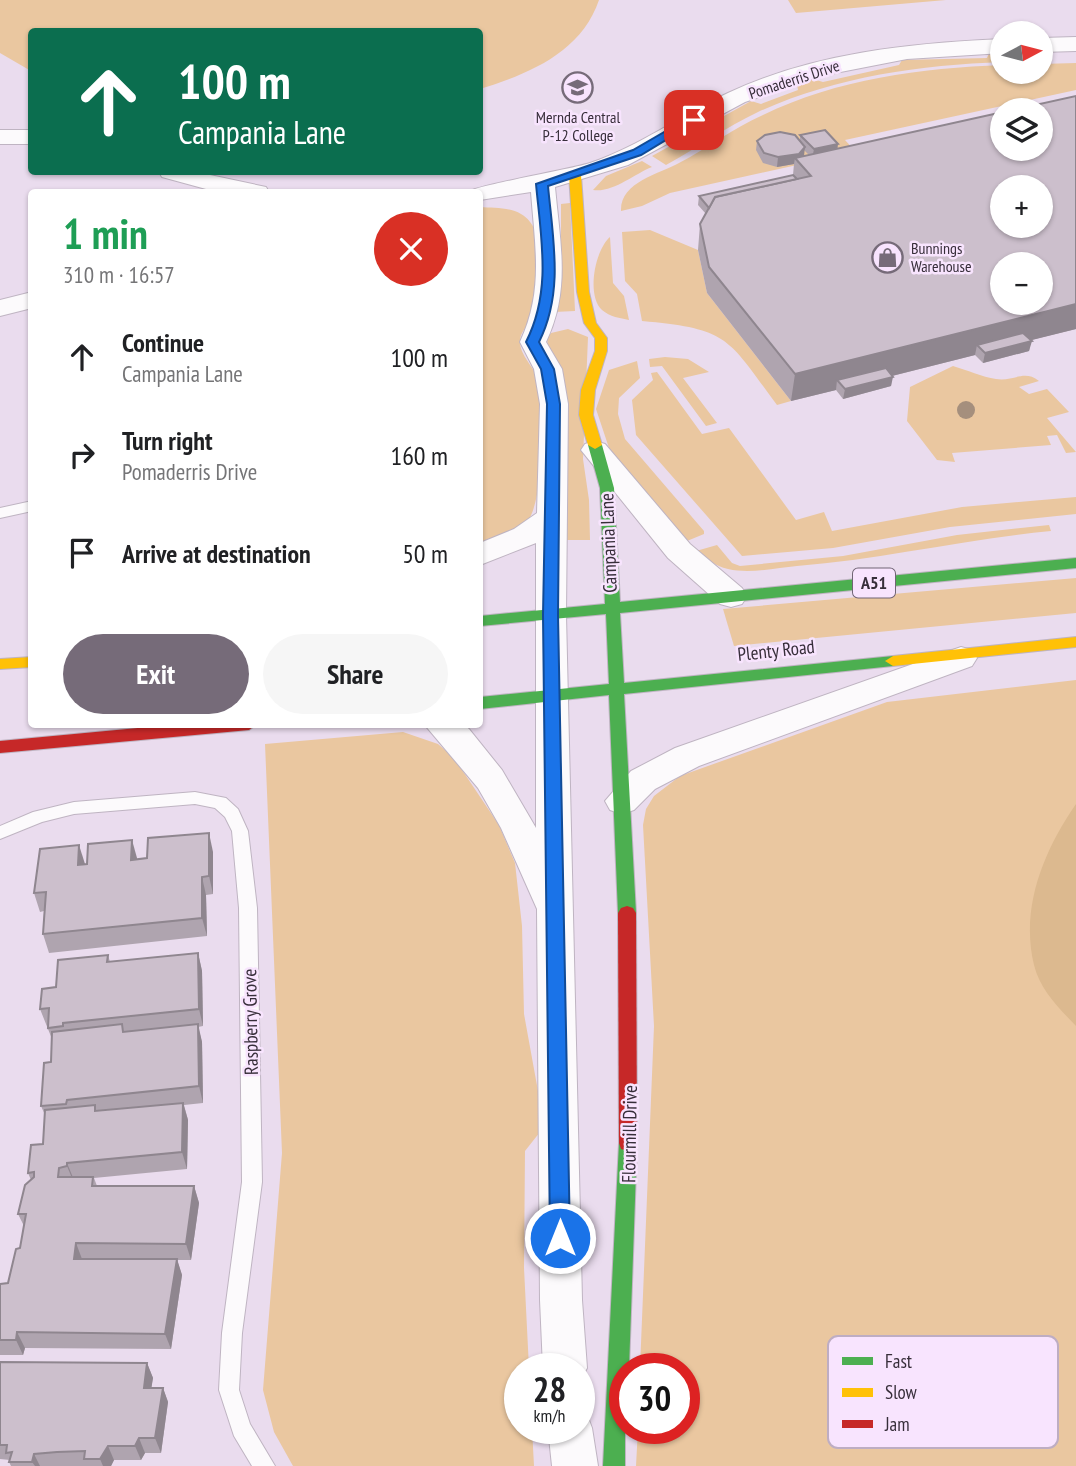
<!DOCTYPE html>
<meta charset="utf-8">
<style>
body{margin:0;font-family:"PT Sans Narrow",sans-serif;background:#f6f6f6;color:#202124;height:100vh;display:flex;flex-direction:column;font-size:26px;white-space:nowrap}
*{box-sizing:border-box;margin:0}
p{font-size:23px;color:#757577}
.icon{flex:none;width:38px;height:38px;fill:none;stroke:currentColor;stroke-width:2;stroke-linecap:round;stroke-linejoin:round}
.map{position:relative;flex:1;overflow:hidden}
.sheet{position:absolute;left:28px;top:189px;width:455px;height:539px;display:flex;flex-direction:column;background:#fff;border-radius:7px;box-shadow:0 2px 5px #0004}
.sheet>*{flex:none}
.top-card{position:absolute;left:28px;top:28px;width:455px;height:147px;border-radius:7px;box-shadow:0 2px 5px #0004;background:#0b6e4f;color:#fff;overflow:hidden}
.needle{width:46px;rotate:83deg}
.tools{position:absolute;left:990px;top:21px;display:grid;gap:14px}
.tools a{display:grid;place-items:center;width:63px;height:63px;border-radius:50%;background:#fff;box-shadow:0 2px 5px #0004;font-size:35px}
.speed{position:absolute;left:504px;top:1353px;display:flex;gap:14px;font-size:35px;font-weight:700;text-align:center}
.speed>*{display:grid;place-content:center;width:91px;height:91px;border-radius:50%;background:#fff;box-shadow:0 2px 5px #0004;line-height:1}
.speed small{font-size:18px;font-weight:400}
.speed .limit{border:10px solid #d22;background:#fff;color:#111}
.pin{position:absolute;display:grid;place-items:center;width:60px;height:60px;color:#fff;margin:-30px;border-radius:14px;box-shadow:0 4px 10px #0006}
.me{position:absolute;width:77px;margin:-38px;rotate:0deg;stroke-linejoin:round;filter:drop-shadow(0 0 5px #0008)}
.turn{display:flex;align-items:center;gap:24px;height:147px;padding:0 35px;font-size:32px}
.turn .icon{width:91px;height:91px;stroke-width:2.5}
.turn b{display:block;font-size:49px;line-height:60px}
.round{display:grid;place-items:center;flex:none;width:74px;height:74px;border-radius:37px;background:#f6f6f6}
.headline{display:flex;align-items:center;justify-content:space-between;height:119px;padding:0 35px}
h1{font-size:42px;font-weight:700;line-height:52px;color:#1e9e55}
.cta{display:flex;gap:14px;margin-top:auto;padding:14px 35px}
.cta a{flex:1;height:80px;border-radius:42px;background:#766b79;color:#fff;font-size:28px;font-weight:700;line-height:80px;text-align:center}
.cta a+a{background:#f6f6f6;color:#202124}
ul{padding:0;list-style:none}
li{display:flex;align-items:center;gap:21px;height:98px;padding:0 35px}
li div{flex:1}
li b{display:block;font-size:26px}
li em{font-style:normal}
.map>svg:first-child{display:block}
.green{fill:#eac7a0}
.forest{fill:#dcb98f}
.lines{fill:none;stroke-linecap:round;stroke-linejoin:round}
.lane-casing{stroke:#bfb4c2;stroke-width:2}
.street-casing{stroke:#bfb4c2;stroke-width:2}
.fast-casing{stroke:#bfb4c2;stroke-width:2}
.slow-casing{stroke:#bfb4c2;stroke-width:2}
.jam-casing{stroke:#bfb4c2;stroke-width:2}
.lane{fill:#fcfafc;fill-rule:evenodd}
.street{fill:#fcfafc;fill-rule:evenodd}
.fast{fill:#4caf50;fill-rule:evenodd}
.slow{fill:#ffc107;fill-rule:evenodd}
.jam{fill:#c62828;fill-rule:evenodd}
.tree{fill:#a58f7d}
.wall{fill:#afa4af;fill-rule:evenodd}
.shaded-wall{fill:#8f868f}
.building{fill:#ccbfcc;stroke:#8f868f;stroke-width:2;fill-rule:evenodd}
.route{fill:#1a73e8;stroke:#114b97;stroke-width:2}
.labels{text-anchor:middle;stroke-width:5;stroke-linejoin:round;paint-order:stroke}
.far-street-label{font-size:16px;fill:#372e3a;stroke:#f8e4fe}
.far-poi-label{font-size:16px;fill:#372e3a;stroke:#f8e4fe}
.shield{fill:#f8e4fe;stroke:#716575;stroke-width:2}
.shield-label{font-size:18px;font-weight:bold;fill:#372e3a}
.street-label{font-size:19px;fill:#372e3a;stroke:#f8e4fe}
.key{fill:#f8e4fe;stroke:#beadc3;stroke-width:2}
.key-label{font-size:19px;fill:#372e3a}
</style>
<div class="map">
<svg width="1076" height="1466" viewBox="0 0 1076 1466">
<rect width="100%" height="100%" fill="#eadcee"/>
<g class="green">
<path d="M0 0H599C581 53 528 74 480 89V32H32L31 71 0 53Z"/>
<path d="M788 0H946L796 13Z"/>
<path d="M989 53H1003V62C919 65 835 77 758 112 726 127 697 148 666 165L652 156 751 101 761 104 798 90 797 84 813 79 823 82 899 65 902 60 987 58Z"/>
<path d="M1076 63V90L845 140 856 152 670 193 642 206 621 211C620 182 659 174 679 163 708 148 733 128 763 115 837 79 921 68 1003 65V72H1041V64Z"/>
<path d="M642 161 652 167C634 174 613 193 593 190L606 176Z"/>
<path d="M570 203 575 311 554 312 561 285V204Z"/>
<path d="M480 207C493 208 509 207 521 214 551 231 540 293 530 319 527 328 519 333 520 343 521 358 538 370 540 386 544 412 544 502 527 522 516 534 495 540 480 544Z"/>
<path d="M650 230 698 250 707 293 791 401 777 405C727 337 729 329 642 321L637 294 625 281 622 232Z"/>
<path d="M610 237 613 283 624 296 629 320C620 318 610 317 602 310 586 295 595 250 610 237Z"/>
<path d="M568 329 588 337 583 459 589 500 590 540H566L547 338 551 333Z"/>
<path d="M665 357 688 359 709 372 683 378 717 423 706 426 662 366 650 367 649 359Z"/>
<path d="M637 361 640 378 619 398 618 414 625 439 704 531V534L687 541 610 451 596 409 609 370Z"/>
<path d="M953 366C967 370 982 377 996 379 1013 382 1024 369 1039 381L1019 387 1029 394 1047 389 1069 412 1047 418 1076 452 1066 453 1057 435 1047 436 1051 445 952 453 955 462 937 460 907 421 910 387Z"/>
<path d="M657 372 702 434 729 428 796 520 824 512 832 531 962 507 1076 497V514L950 527 833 548 742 556 636 435 632 400 653 380 651 373Z"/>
<path d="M1049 525 1051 531C966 539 883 559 797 566 775 568 750 574 728 569 715 566 706 559 696 551L717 545 732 563 740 566 843 556 957 535Z"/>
<path d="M1076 578V613L734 646 723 609Z"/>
<path d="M1076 680V1466H636L638 1428H684V1368H640L654 1026 643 825 646 809 654 796 680 776 887 702Z"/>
<path d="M403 732 438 744 454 758 499 825 515 863 522 926 524 1014 540 1102V1132L525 1151 524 1268 529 1368H520V1428H532L534 1466H293L274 1432 263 1390 282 1153 265 744Z"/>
</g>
<path class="forest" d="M1076 804V1026C1059 1008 1040 990 1034 965 1020 908 1044 850 1076 804Z"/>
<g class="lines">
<defs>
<g id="lane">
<path d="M32 501V511L0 518V508Z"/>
<path d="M195 792 226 798 238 809 248 831 257 908 262 1182 242 1333 239 1390 250 1424 275 1466H252L234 1436 219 1390 222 1333 242 1182 239 908 232 831 225 817 215 808 195 804 74 814 42 822 0 839V826L33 812 74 802Z"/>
</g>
<g id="street">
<path d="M1076 37V51L1041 52V38Z"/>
<path d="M1003 39V53L907 59 820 76 745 102 628 165 555 187C560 243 571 290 546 342L562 369 568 404 566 615 582 1300 587 1368 579 1383V1368H543L540 1300 537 909 501 828 478 788 424 724H463L469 729 502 770 536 828V543L480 565V543L514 529 537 513 540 404 534 369 520 342C544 291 535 247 531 192L480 200V192H468C473 186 572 169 590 163 640 146 681 115 728 93 813 53 910 43 1003 39Z"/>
<rect x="0" y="130" width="32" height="14"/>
<path d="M159 172H196L266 187 269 192H217L162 177Z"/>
<path d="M32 292V308L0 316V300Z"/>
<path d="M595 441 605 444 690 544 742 588 747 596 742 604 731 607 720 604 668 558 581 450 585 444Z"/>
<path d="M961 647 972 650 977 658 972 666 699 766 655 789 634 810 622 814 610 810 605 801 631 771 675 748Z"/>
<path d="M579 1410 586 1412 592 1428 598 1466H552L548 1428H579Z"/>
</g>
<g id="fast">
<path d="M595 441 602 445 614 488 620 602 1076 558V568L620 613 624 683 893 656 901 661 893 666 624 694 636 913 633 918 627 920 621 918 618 913 609 695 480 709V697L609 684 606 614 480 626V616L605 604 600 488 588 445Z"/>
<path d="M628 1135 635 1137 637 1143 629 1368H625V1466H603L619 1143 621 1137Z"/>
</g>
<g id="slow">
<path d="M575 172 581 175 589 292 596 323 607 338V351L595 390 593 415 602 445 595 449 588 445 579 415 581 390 595 351V338L584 323 577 292 569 175Z"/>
<path d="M1076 637V647L893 666 885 661 893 656Z"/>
<path d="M32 657V667L0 669V659Z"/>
</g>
<g id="jam">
<path d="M180 724H257L249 730 0 753V741Z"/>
<path d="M627 906 633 908 636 913 637 1143 635 1149 628 1151 621 1149 619 1143 618 913 621 908Z"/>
</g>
</defs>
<use href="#lane" class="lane-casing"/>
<use href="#street" class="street-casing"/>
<use href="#fast" class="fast-casing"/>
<use href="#slow" class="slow-casing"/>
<use href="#jam" class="jam-casing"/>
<use href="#lane" class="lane"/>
<use href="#street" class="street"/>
<use href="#fast" class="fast"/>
<use href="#slow" class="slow"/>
<use href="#jam" class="jam"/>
</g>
<circle class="tree" cx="966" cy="410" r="9"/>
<g class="wall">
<path d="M1076 96V329L1031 340 1029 351 983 363 975 355 892 376 891 386 843 399 836 390 791 401 707 293 698 250 700 224 706 214 698 205 699 196 793 175 794 164 777 167 763 163 756 150 757 141H800V135L838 149ZM804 150 809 155 804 156Z"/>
<path d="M213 852V894L206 895 207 936 49 953 43 934 44 911 40 912 34 893 85 864Z"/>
<path d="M198 953 202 971 203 1026 198 1027 202 1042 203 1103 184 1105 188 1120 187 1169 94 1178 97 1186H194L199 1203 191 1260H177L182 1275 171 1349 25 1348 23 1355H0V1284L8 1283 20 1248 24 1226 18 1214 31 1180 28 1173 43 1144 45 1115 41 1106 51 1062 52 1039 40 1009 56 987 108 955 110 962Z"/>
<path d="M0 1362 147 1363 153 1378 151 1388H163L168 1402 161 1453H145L141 1460H114L111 1466H11L9 1462 10 1460 0 1459Z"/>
</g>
<g class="shaded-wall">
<path d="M838 144 837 153 812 159 814 149Z"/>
<path d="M805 147 804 156 798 163 795 158 794 164 777 167 778 157Z"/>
<path d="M1076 304V329L984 352 977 345 975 355 844 388 837 380 836 390 791 401 795 374Z"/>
<path d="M1032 341 1029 351 983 363 985 353Z"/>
<path d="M893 377 891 386 843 399 845 389Z"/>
<path d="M209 833 213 852V894L209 876Z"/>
<path d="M132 840 137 858 136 878 131 860Z"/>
<path d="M79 845 85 864 78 865Z"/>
<path d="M202 877 206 895 207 936 202 918Z"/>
<path d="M198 953 202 971 203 1026 199 1009Z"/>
<path d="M198 1024 202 1042 203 1103 199 1086Z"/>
<path d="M183 1103 188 1120 187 1169 182 1152Z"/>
<path d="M67 1163 74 1180V1183L67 1166Z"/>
<path d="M194 1186 199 1203 191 1260 186 1244Z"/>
<path d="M76 1243 82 1259H74Z"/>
<path d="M177 1259 182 1275 171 1349 165 1334Z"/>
<path d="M17 1332 25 1348 23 1355 16 1340Z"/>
<path d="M147 1363 153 1378 149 1403 144 1388Z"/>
<path d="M163 1388 168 1402 161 1453 155 1438Z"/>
<path d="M139 1438 145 1453 141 1460 135 1446Z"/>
<path d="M108 1446 114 1460 111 1466H103L100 1459Z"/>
<path d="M34 1454 40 1466H35L32 1462Z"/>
</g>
<g class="building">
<path d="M1076 96V304L795 374 709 267 700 224 715 197 811 176 795 158 1003 112V149H1041V110H1013ZM1003 187H1041V226H1003ZM1003 264H1041V303H1003Z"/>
<path d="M825 130 838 144 814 149 800 135Z"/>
<path d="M780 132 795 135 805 147 799 154 778 157 764 153 757 141 765 135Z"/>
<path d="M793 175 797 179 715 197 709 208 699 196Z"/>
<path d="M1023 333 1032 341 985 353 977 345Z"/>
<path d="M886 368 893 377 845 389 837 380Z"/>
<path d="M209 833V876L202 877V918L43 934 46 892 34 893 40 849 79 845 78 865 87 864 88 844 132 840 131 860 147 858 148 838Z"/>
<path d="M198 953 199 1009 63 1023V1026L48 1028 49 1008 40 1009 42 989 56 987 58 960 108 955 107 962Z"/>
<path d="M122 1024 123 1032 198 1024 199 1086 67 1100 66 1104 41 1106 44 1063 51 1062 52 1032Z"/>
<path d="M183 1103 182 1152 67 1163V1166L59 1168 58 1177H93L92 1186H194L186 1244 76 1243 74 1259H177L165 1334 17 1332 16 1340H0V1284L8 1283 16 1249 20 1248 26 1214H18L25 1185 34 1177V1172L28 1173 31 1145 43 1144 45 1110 95 1105V1111Z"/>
<path d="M0 1362 147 1363 144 1388H163L155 1438H139L135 1446H108L100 1459H84L85 1451 57 1452 34 1454 32 1462H9L12 1452 6 1453 7 1445H0Z"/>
</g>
<path class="route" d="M690 117 699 120 641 155 548 186C553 240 564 292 539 342L554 369 560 404 558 615 570 1238 567 1244 560 1247 553 1244 550 1238 543 615 547 404 541 369 526 342C552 291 541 238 536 184L633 150Z"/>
<defs>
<symbol id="school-ring" viewBox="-11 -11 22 22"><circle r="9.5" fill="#f8e4fe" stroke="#766b79" stroke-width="1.5"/><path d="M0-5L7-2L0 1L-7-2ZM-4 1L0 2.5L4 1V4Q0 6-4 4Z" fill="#766b79"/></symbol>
<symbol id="shop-ring" viewBox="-11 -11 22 22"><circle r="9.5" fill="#f8e4fe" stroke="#766b79" stroke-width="1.5"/><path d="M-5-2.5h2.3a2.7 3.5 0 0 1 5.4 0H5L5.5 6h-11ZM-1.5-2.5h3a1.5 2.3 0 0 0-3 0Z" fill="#766b79"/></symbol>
</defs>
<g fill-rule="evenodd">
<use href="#school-ring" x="560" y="70" width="35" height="35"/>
<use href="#shop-ring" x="870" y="240" width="35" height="35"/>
</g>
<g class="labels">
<g class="far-street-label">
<text transform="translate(794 79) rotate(-18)" y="6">Pomaderris Drive</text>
</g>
<g class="far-poi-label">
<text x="578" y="123">Mernda Central<tspan x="578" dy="18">P-12 College</tspan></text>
<text x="911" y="254" text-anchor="start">Bunnings<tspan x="911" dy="18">Warehouse</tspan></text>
</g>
<rect class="shield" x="853" y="568.5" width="42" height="29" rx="5"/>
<g class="shield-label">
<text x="874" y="589">A51</text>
</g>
<g class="street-label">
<text transform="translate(608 543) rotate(-92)" y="7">Campania Lane</text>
<text transform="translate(776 650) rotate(-6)" y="7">Plenty Road</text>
<text transform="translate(250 1022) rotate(-91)" y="7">Raspberry Grove</text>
<text transform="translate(629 1134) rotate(-89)" y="7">Flourmill Drive</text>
</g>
</g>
<rect x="828" y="1336" width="230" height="112" rx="10" class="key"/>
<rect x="842" y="1357" width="31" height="8" fill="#4caf50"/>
<rect x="842" y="1388" width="31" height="9" fill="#ffc107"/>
<rect x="842" y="1420" width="31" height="8" fill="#c62828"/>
<g class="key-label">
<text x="885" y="1368">Fast</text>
<text x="885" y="1399">Slow</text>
<text x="885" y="1431">Jam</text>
</g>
</svg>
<div class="tools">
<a><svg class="needle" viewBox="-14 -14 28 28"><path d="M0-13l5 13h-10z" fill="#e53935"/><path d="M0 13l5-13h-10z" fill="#757577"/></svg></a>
<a><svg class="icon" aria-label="layers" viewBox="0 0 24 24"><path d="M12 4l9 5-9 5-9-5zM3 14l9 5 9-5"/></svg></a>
<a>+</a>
<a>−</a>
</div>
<div class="speed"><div>28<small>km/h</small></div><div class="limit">30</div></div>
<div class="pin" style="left:694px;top:120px;background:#d93025"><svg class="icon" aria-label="arrive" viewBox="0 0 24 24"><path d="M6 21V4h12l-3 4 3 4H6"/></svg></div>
<svg class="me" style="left:560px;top:1238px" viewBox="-20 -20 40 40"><circle r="17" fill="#1a73e8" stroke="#fff" stroke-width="3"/><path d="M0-11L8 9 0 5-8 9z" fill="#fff"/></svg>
<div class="top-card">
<div class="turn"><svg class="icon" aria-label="ahead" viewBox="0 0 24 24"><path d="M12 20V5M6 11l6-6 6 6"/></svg><div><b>100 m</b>Campania Lane</div></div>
</div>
<section class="sheet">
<div class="headline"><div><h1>1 min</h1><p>310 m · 16:57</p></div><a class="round" style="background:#d93025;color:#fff"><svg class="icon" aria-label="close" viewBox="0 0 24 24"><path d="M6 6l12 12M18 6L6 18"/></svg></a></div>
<ul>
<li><svg class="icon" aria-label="ahead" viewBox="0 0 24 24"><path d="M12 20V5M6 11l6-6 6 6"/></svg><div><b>Continue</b><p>Campania Lane</p></div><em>100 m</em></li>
<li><svg class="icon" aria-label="right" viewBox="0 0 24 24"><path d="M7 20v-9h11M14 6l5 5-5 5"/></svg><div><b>Turn right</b><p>Pomaderris Drive</p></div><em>160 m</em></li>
<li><svg class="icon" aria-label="arrive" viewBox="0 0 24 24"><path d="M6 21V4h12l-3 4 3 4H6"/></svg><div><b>Arrive at destination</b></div><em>50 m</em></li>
</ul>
<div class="cta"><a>Exit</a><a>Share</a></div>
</section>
</div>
